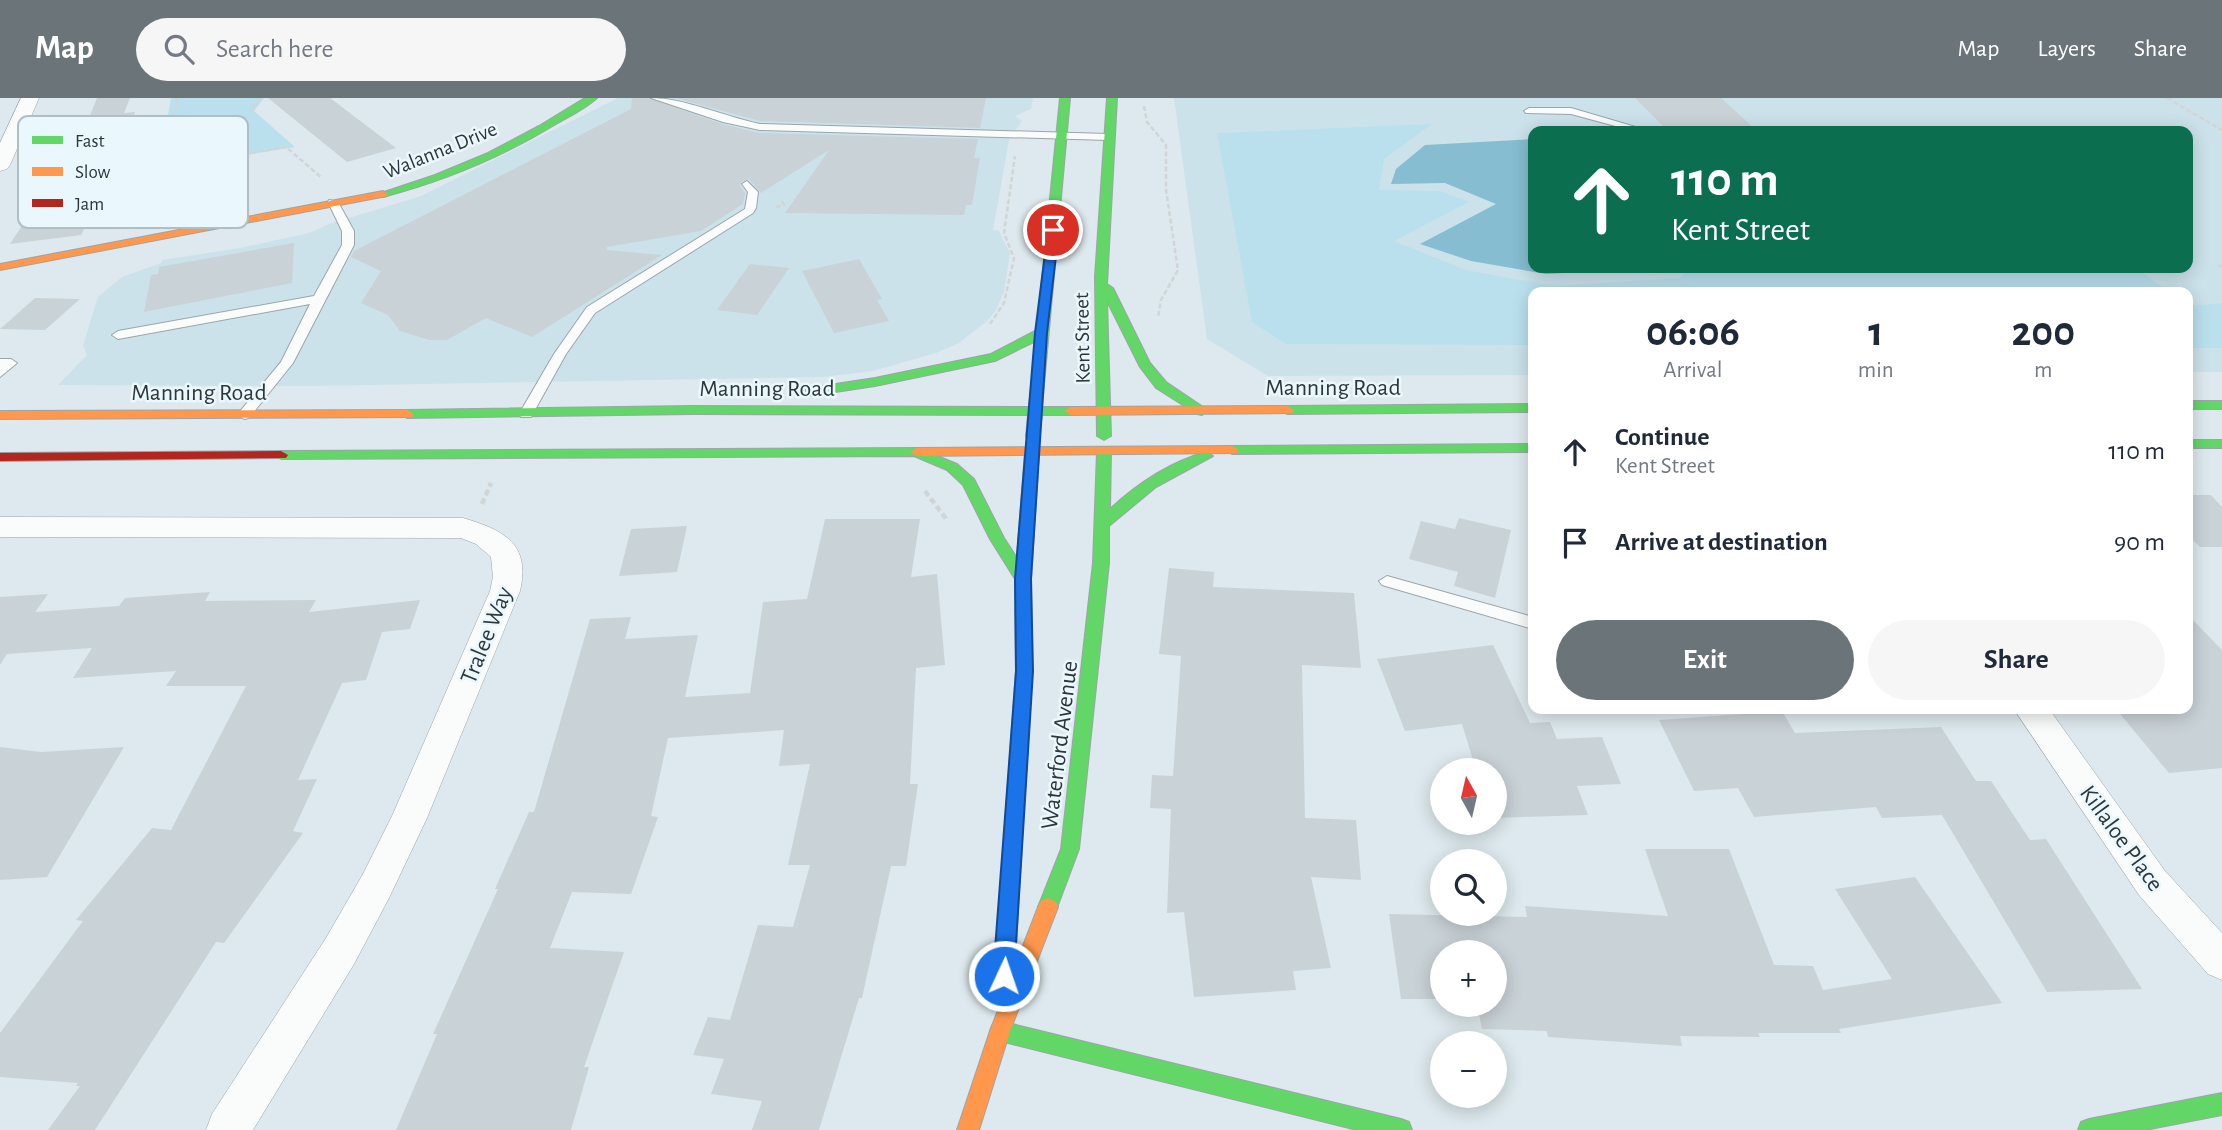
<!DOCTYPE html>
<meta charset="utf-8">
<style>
body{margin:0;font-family:"Alegreya Sans",sans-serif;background:#f6f6f7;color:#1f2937;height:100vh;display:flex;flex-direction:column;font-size:26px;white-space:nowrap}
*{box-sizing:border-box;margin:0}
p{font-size:23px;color:#747a83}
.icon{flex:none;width:38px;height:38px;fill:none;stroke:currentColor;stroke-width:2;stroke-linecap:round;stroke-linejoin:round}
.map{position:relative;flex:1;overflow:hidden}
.side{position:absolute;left:1528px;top:189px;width:665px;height:427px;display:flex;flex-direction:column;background:#fff;border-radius:14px;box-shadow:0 4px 18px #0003}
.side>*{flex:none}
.banner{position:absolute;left:1528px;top:28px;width:665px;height:147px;border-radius:14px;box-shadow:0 4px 18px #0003;background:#0b6e4f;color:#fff;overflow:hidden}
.needle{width:46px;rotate:352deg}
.buttons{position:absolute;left:1430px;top:660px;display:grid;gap:14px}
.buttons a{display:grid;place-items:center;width:77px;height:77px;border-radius:50%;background:#fff;box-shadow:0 4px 18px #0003;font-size:35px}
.pin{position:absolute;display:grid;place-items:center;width:60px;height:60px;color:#fff;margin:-30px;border:4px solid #fff;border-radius:50%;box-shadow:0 2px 7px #0007}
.me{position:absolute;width:77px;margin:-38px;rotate:3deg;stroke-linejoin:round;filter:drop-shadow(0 0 5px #0008)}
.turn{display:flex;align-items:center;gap:24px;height:147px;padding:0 28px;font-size:32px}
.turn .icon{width:91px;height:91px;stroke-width:2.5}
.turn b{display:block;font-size:49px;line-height:60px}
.eta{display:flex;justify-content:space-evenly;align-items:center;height:119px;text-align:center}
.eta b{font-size:42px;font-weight:700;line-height:49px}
.button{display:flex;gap:14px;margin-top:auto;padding:14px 28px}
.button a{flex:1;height:80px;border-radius:42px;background:#6b7579;color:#fff;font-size:28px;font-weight:700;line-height:80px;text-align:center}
.button a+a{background:#f6f6f7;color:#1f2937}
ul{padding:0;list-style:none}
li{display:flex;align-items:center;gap:21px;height:91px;padding:0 28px}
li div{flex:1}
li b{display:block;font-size:26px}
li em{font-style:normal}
header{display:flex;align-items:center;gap:42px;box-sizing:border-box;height:98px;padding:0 35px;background:#6b7579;color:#fff}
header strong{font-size:33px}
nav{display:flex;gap:38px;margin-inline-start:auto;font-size:24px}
.search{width:490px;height:63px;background:#f6f6f7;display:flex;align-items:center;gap:18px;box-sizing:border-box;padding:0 24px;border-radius:38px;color:#747a83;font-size:26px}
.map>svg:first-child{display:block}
.built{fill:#cbe2eb;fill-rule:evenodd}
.green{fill:#bae0ee}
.water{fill:#86bdd1}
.building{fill:#c9d2d7}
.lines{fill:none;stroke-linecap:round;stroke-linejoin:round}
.lane-casing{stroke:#9ca5a9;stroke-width:2}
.street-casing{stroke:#9ca5a9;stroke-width:1}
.fast-casing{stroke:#9ca5a9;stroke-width:2}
.slow-casing{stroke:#9ca5a9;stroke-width:2}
.jam-casing{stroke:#9ca5a9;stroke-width:2}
.path-far1{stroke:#d2d5d7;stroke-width:2.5;stroke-dasharray:5 2.5;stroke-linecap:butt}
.path{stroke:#d2d5d7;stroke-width:4.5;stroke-dasharray:6 3.5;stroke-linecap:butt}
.lane{fill:#fafcfc;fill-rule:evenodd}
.street{fill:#fafcfc;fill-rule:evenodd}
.fast{fill:#63d668;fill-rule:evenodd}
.slow{fill:#ff974d;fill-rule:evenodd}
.jam{fill:#b3261e;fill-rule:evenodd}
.route{fill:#1a73e8;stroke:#114b97;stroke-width:2}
.labels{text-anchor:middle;stroke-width:5;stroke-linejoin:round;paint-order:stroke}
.far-street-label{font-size:21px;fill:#2d363a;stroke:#eaf8fe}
.street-label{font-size:24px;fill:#2d363a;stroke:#eaf8fe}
.key{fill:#eaf8fe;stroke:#b1bec3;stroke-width:2}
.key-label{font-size:19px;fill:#2d363a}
</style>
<header>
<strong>Map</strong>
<div class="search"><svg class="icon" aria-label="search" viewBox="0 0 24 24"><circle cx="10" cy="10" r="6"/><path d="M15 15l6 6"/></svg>Search here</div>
<nav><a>Map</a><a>Layers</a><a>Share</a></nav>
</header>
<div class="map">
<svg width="2222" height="1032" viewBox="0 0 2222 1032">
<rect width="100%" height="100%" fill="#dde9ee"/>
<g class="built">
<path d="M618 0H1033L1031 11 1015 18 1022 23 1009 42 993 132H998L1010 155 1004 194 996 212 988 222 959 245 936 255 873 273 823 279 310 288 58 287 87 257 83 247 98 199 122 179 161 165 162 162 240 150 309 135 329 126 421 98Z"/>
<path d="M1174 0H2222V274H2188V194H1533V277L1268 278 1207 241ZM1533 33H2188V170H1533Z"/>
</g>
<g class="green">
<path d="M171 0H264L254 13 295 49 131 76 138 67 160 62Z"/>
<path d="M1432 26 1384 61 1379 92 1440 93 1469 104 1394 143 1466 172 1554 188 1679 180 1692 170H2136L2169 194H1533V247L1286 246 1252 224 1217 35Z"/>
<path d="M2222 205V250H2188V208Z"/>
</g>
<path class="water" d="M1533 41V170H1660L1546 176 1471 163 1420 146 1496 106 1445 85 1391 86 1396 71 1425 47Z"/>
<g class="building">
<path d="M97 0H130L124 15 135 14 119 77 103 97 81 137 10 146 49 86 54 85 60 68 70 67Z"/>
<path d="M268 0H330L396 50 347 64Z"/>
<path d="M632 0H649L722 26 760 35 978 41 974 60H980L972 107H966L964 117 785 115 829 52 761 95 749 81 741 84 740 88 745 95 743 106 701 133 607 149V152L662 157 532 239 486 220 447 242H429L400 233 388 217 361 205 381 173 351 159 354 153 631 11Z"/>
<path d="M675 0H986L980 30 760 23Z"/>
<path d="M1635 0H1721L1754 30 1707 33 1702 28 1666 31Z"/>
<path d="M294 145 292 185 144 214 151 177 158 176 159 169Z"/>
<path d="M859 161 882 201 877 202 889 223 834 235 802 173Z"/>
<path d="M750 166 789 170 757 217 717 212Z"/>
<path d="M35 200 80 201 45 232 0 231Z"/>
<path d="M2188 397H2211L2222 409V449H2200L2188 438Z"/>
<path d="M1459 420 1511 432 1495 500 1454 488 1458 474 1409 461 1421 423 1455 431Z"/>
<path d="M825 421H920L911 479 937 476 945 567 916 570 910 686H918L906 768H891L862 900H859L819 1032H752L762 1003 711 996 724 961 693 957 708 919 730 922 758 827 793 829 810 767H788L810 666 779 668 784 632 668 640 651 718 658 719 631 796 572 794 550 850 624 854 584 969H589L571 1032H396L437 936H433L498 791H495L529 714H534L590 521 631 519 625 541 698 537 685 599 750 595 763 504 807 501Z"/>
<path d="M687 428 677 474 619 478 631 431Z"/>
<path d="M1169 470 1214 474 1213 489 1354 495 1361 570 1302 567 1305 720 1356 722 1361 782 1311 779 1331 870 1293 873 1296 892 1194 899 1184 814 1167 815 1171 711 1150 710 1152 677 1173 678 1181 558 1159 556Z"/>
<path d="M210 494 205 503 316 502 309 514 420 502 410 531 382 534 366 582 342 585 298 682 317 681 293 733 303 735 224 845 216 844 95 1032H48L80 988H76L78 985 0 979V935L83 823 76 822 152 730 171 732 246 588H166L176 573 73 580 92 550 7 556 0 567V499L48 496 35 514 119 508 125 500Z"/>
<path d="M2188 517 2222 552V670L2169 675 2116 611H2188Z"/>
<path d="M1493 547 1530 625 1550 624 1557 641 1602 639 1621 686 1577 688 1588 717 1494 720V672H1476L1462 626 1405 633 1377 561Z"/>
<path d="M1782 613 1795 635 1941 629 1976 683H1991L2030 742 2046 741 2142 891 2047 894 1942 717 1882 720 1876 709 1754 719 1738 690 1694 693 1659 622Z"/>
<path d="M0 649 41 654 124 649 47 779 0 782Z"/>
<path d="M1645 751H1729L1774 867 1813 868 1823 892 1892 881 1835 791 1915 779 2002 905 1839 931 1841 935H1758L1760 939 1680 938 1682 948 1548 939 1547 933 1482 931 1477 906H1494V854H1442V901H1401L1389 816 1527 819 1525 808 1668 818Z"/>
</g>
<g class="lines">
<defs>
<g id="lane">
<path d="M651 0C684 0 726 19 760 26L1108 36 1113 39 1108 42 760 32 723 24Z"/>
<path d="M1529 10H1571L1639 30 1634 33 1571 16 1526 15 1524 13Z"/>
<path d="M747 83 758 94 756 110 753 115 595 215 566 256 531 319H521L519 316 554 256 587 209 745 111 748 94 742 86Z"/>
<path d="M329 102 338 104 354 133V147L293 265 249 320 244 321 237 317 281 264 310 206 118 241 112 237 118 233 314 198 342 147V133L328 104Z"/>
<path d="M0 261H11L17 265 0 279Z"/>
<path d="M1387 478 1533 519V531L1382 487 1379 483Z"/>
</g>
<g id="street">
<path d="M21 0H39L10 67 7 71 0 73V45Z"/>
<path d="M0 419 463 420C504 432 531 446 520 493L427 720 389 800 354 866 253 1032H206L212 1016 326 840 363 776 392 718 490 493 493 479 491 459 476 446 461 440 0 439Z"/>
<path d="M2014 611H2049L2165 773 2222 835V882L2208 876 2139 797Z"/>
</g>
<g id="fast">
<path d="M585 0H597C585 11 570 18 556 26 502 59 444 83 383 99L378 96 435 77 488 55 539 28Z"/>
<path d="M1060 0H1070L1042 309H1071L1078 313 1071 317H1042L1038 341H1028L1026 338 1028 317 693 316 407 320 400 316 407 312 693 308 1029 309 1036 243 995 263 875 288 809 298 802 294 809 290 875 280 991 256 1037 232Z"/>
<path d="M1107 0H1117L1107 186 1113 190 1150 265 1166 284 1209 313 1202 317 1197 316 1156 290 1140 269 1107 203 1111 338 1104 342 1097 338 1095 179Z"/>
<rect x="2188" y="303" width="34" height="8"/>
<path d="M1533 306V314L1287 316 1280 312 1287 308Z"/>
<rect x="2188" y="342" width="34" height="8"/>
<path d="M1533 346V354L1232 356 1225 352 1232 348Z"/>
<path d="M917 350 957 366 974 381 1004 440 1017 460 1025 354 1032 350 1039 354 1031 481 1032 573 1013 896 1010 903 1003 906 996 903 993 896 1016 573 1015 481 990 441 963 387 947 372 914 358 281 361 274 357 281 353Z"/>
<path d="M1104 350 1111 354 1110 411C1137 386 1170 364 1206 354L1213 358 1156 389 1109 428V465L1079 751 1055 815 1048 818 1041 815 1038 809 1061 751 1093 465 1097 354Z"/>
<path d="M1000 923 1401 1021 1409 1024 1412 1032H1357L1000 943 993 940 990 933 993 926Z"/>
<path d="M2222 995V1017L2145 1032H2078L2081 1024 2089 1021Z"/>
</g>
<g id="slow">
<path d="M383 93 388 96 387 98 0 172V166Z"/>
<path d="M1287 308 1294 312 1292 315 1071 317 1064 313 1071 309Z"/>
<path d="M407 312 414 316 412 319 0 321V313Z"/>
<path d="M1232 348 1239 352 1237 355 917 358 910 354 917 350Z"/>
<path d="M1048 800 1055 803 1058 809 1010 933 979 1032H957L990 933 1038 809 1041 803Z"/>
</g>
<path id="jam" d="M281 353 288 357 286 360 0 363V355Z"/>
</defs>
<use href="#lane" class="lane-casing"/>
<use href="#street" class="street-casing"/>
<use href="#fast" class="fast-casing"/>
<use href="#slow" class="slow-casing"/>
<use href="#jam" class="jam-casing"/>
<g class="path-far1">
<path d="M178 0 164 59 188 65 286 49 322 80"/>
<path d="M2167 0 2222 32"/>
<path d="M1144 8 1147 24 1166 47V92L1178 172 1161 202 1158 219"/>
<path d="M254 12H251L260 0"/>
<path d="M776 109 784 107 782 103"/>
<path d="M2218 168H2222"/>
<path d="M990 226 1004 205 1014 160 1004 135 1015 58"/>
</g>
<g class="path">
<path d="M925 393 947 422"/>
<path d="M482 406 491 385"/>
</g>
<use href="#lane" class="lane"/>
<use href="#street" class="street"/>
<use href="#fast" class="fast"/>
<use href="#slow" class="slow"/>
<use href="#jam" class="jam"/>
</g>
<path class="route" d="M1053 128 1059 132 1047 235 1031 481 1033 573 1014 878 1011 885 1004 888 996 885 993 878 1016 573 1015 481 1035 235 1048 132Z"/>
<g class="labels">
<g class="far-street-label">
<text transform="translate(440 52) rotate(-22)" y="7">Walanna Drive</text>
<text transform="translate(1082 240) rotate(-91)" y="7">Kent Street</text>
</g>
<g class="street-label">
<text x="1333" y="297">Manning Road</text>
<text x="767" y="298">Manning Road</text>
<text x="199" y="302">Manning Road</text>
<text transform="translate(486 537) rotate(-68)" y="8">Tralee Way</text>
<text transform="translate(1059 647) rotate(-83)" y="8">Waterford Avenue</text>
<text transform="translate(2122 740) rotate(54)" y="8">Killaloe Place</text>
</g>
</g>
<rect x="18" y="18" width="230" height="112" rx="10" class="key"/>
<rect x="32" y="38" width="31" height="8" fill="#63d668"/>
<rect x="32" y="69" width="31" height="9" fill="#ff974d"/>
<rect x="32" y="101" width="31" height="8" fill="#b3261e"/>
<g class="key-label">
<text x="75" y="49">Fast</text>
<text x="75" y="80">Slow</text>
<text x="75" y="112">Jam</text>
</g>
</svg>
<div class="buttons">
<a><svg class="needle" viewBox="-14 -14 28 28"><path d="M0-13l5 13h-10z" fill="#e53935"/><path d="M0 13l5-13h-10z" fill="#747a83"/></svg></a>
<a><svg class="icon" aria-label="search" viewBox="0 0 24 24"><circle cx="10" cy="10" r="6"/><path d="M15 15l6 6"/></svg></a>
<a>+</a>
<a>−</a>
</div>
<div class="pin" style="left:1053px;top:132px;background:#d93025"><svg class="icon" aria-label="arrive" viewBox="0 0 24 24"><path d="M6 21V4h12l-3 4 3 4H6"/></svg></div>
<svg class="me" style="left:1004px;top:878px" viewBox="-20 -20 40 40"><circle r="17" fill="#1a73e8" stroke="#fff" stroke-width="3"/><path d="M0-11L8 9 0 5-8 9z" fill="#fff"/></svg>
<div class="banner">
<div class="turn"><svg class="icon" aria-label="ahead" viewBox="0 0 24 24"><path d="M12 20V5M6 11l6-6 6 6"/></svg><div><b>110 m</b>Kent Street</div></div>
</div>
<section class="side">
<div class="eta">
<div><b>06:06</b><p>Arrival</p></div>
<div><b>1</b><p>min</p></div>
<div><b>200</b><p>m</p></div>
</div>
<ul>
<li><svg class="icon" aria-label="ahead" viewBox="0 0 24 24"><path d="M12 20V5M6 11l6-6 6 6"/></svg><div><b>Continue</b><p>Kent Street</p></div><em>110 m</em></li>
<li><svg class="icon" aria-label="arrive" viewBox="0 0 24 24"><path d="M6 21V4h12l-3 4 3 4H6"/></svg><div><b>Arrive at destination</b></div><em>90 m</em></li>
</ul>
<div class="button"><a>Exit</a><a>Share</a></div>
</section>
</div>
